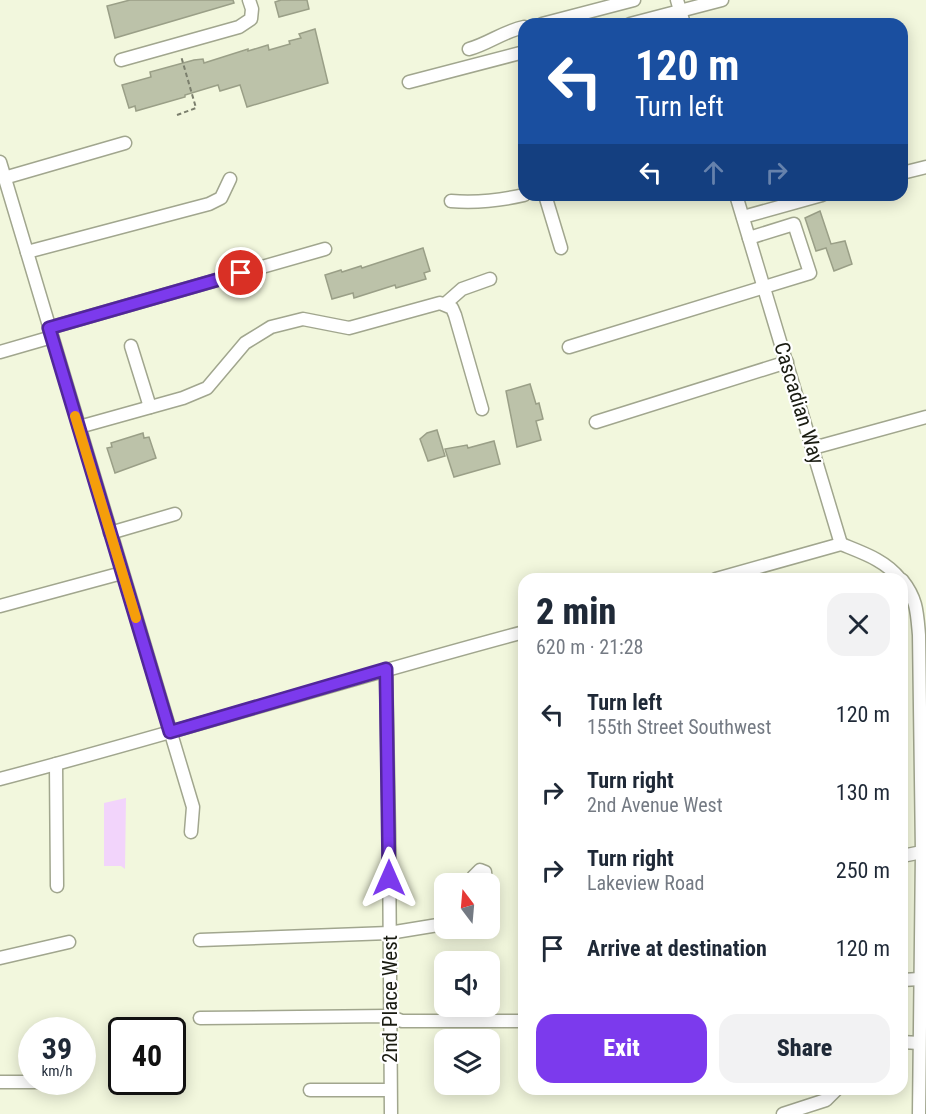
<!DOCTYPE html>
<meta charset="utf-8">
<style>
body{margin:0;font-family:"Roboto Condensed",sans-serif;background:#f2f2f3;color:#1f2937;height:100vh;display:flex;flex-direction:column;font-size:22px;white-space:nowrap}
*{box-sizing:border-box;margin:0}
p{font-size:20px;color:#747a83}
.icon{flex:none;width:33px;height:33px;fill:none;stroke:currentColor;stroke-width:2;stroke-linecap:round;stroke-linejoin:round}
.map{position:relative;flex:1;overflow:hidden}
.details{position:absolute;left:518px;top:573px;width:390px;height:522px;display:flex;flex-direction:column;background:#fff;border-radius:18px;box-shadow:0 3px 15px #0003}
.details>*{flex:none}
.top-card{position:absolute;left:518px;top:18px;width:390px;height:183px;border-radius:18px;box-shadow:0 3px 15px #0003;background:#1a4fa0;color:#fff;overflow:hidden}
.needle{width:39px;rotate:344deg}
.tools{position:absolute;left:434px;top:873px;display:grid;gap:12px}
.tools a{display:grid;place-items:center;width:66px;height:66px;border-radius:12px;background:#fff;box-shadow:0 3px 15px #0003;font-size:30px}
.speed{position:absolute;left:18px;top:1017px;display:flex;gap:12px;font-size:30px;font-weight:700;text-align:center}
.speed>*{display:grid;place-content:center;width:78px;height:78px;border-radius:50%;background:#fff;box-shadow:0 3px 15px #0003;line-height:1}
.speed small{font-size:15px;font-weight:400}
.speed .limit{border:3px solid #111;border-radius:9px;background:#fff;color:#111}
.pin{position:absolute;display:grid;place-items:center;width:51px;height:51px;color:#fff;margin:-26px;border:3px solid #fff;border-radius:50%;box-shadow:0 2px 6px #0007}
.me{position:absolute;width:66px;margin:-33px;rotate:0deg;stroke-linejoin:round;filter:drop-shadow(0 0 4px #0008)}
.turn{display:flex;align-items:center;gap:21px;height:126px;padding:0 18px;font-size:27px}
.turn .icon{width:78px;height:78px;stroke-width:2.5}
.turn b{display:block;font-size:42px;line-height:51px}
.lanes{display:flex;align-items:center;height:57px;padding:0 18px;background:#0003;justify-content:center;gap:30px;direction:ltr}
.lanes .off{opacity:.35}
.round{display:grid;place-items:center;flex:none;width:63px;height:63px;border-radius:18px;background:#f2f2f3}
.summary{display:flex;align-items:center;justify-content:space-between;height:102px;padding:0 18px}
h1{font-size:36px;font-weight:800;line-height:45px}
.primary-button{display:flex;gap:12px;margin-top:auto;padding:12px 18px}
.primary-button a{flex:1;height:69px;border-radius:18px;background:#7c3aed;color:#fff;font-size:24px;font-weight:800;line-height:69px;text-align:center}
.primary-button a+a{background:#f2f2f3;color:#1f2937}
ul{padding:0;list-style:none}
li{display:flex;align-items:center;gap:18px;height:78px;padding:0 18px}
li div{flex:1}
li b{display:block;font-size:22px}
li em{font-style:normal}
.map>svg:first-child{display:block}
.green{fill:#f2d4fb}
.building{fill:#bcc2a9;stroke:#9a9f87;stroke-width:1.5}
.lines{fill:none;stroke-linecap:round;stroke-linejoin:round}
.minor-casing{stroke:#a1a68e;stroke-width:15}
.path{stroke:#7b7f6d;stroke-width:2;stroke-dasharray:4.5 3;stroke-linecap:butt}
.minor{stroke:#fff;stroke-width:12}
.route-casing{stroke:#51269a;stroke-width:15}
.route{stroke:#7c3aed;stroke-width:10}
.slow{stroke:#f59e0b;stroke-width:10}
.labels{text-anchor:middle;stroke-width:4.5;stroke-linejoin:round;paint-order:stroke}
.street-label{font-size:21px;fill:#1a1c12;stroke:#fff}
</style>
<div class="map">
<svg width="926" height="1114" viewBox="0 0 926 1114">
<rect width="100%" height="100%" fill="#f2f7dd"/>
<path class="green" d="M126 798 125 869 121 866H104V803Z"/>
<g class="building">
<path d="M130 0H233L234 3 115 38 107 6Z"/>
<path d="M281 0H307L309 9 279 17 275 2Z"/>
<path d="M315 29 328 83 247 107 240 85 220 91 218 85 185 95V97L136 111 135 106 129 108 122 85 151 77 150 72 194 60 203 59 204 63 248 49V51L268 45 269 50 290 44 289 41 301 38 299 34Z"/>
<path d="M820 211 831 244 845 241 852 264 834 271 826 248 816 251 805 218Z"/>
<path d="M423 248 430 271 424 273 426 279 396 288 395 285 354 298 353 293 332 299 325 275 341 270 342 272 361 266 362 268Z"/>
<path d="M530 384 536 404 539 403 543 419 536 421 541 440 517 447 506 391Z"/>
<path d="M437 430 445 456 428 461 420 439 427 433Z"/>
<path d="M143 433 144 438 149 437 156 458 115 473 107 448 112 447 111 443Z"/>
<path d="M494 441 500 464 454 477 445 449 467 445 468 448Z"/>
</g>
<g class="lines">
<defs>
<g id="minor">
<path d="M677 0 684 24"/>
<path d="M542 24 634 0"/>
<path d="M630 24 722 0"/>
<path d="M469 49C488 44 504 31 524 27"/>
<path d="M121 60 239 27 251 19 252 9 249 0"/>
<path d="M409 82 524 52"/>
<path d="M0 162 193 807 191 832"/>
<path d="M902 173 926 167"/>
<path d="M4 178 125 143"/>
<path d="M545 195 561 248"/>
<path d="M736 195 841 544"/>
<path d="M451 201C477 203 498 201 524 195"/>
<path d="M743 217 822 195"/>
<path d="M27 252 209 204 221 198 230 179"/>
<path d="M445 304 462 289 490 279"/>
<path d="M49 328 325 249"/>
<path d="M131 346 150 407"/>
<path d="M569 347 810 273 794 224 749 238"/>
<path d="M0 352 52 337"/>
<path d="M596 422 787 362"/>
<path d="M79 427 183 398 207 388 245 343 271 327 303 319 349 328 440 303 452 308 455 315 482 409"/>
<path d="M813 448 926 417"/>
<path d="M110 533 175 514"/>
<path d="M841 544C863 553 885 560 900 579"/>
<path d="M716 579 841 544"/>
<path d="M902 580C917 599 917 612 919 635L922 852 919 1114"/>
<path d="M0 606 122 573"/>
<path d="M386 669 389 835 391 1114"/>
<path d="M56 764 57 886"/>
<path d="M0 779C175 733 348 679 524 632"/>
<path d="M902 856 922 852"/>
<path d="M473 884V877L480 870 485 872 486 884"/>
<path d="M200 940 389 933 444 924"/>
<path d="M0 958 69 942"/>
<path d="M902 980 920 979"/>
<path d="M200 1018 389 1016 402 1021H524"/>
<path d="M902 1042 919 1043"/>
<path d="M0 1082H68"/>
<path d="M310 1090H390"/>
<path d="M783 1114 826 1100 837 1089"/>
</g>
</defs>
<use href="#minor" class="minor-casing"/>
<path class="path" d="M177 115 196 108 181 56"/>
<use href="#minor" class="minor"/>
</g>
<g class="lines">
<defs>
<path id="route" d="M241 273 49 328 170 732 386 669 389 878"/>
</defs>
<use href="#route" class="route-casing"/>
<use href="#route" class="route"/>
<path class="slow" d="M75 416 136 618"/>
</g>
<g class="labels">
<g class="street-label">
<text transform="translate(799 403) rotate(73)" y="7">Cascadian Way</text>
<text transform="translate(390 999) rotate(-90)" y="7">2nd Place West</text>
</g>
</g>
</svg>
<div class="tools">
<a><svg class="needle" viewBox="-14 -14 28 28"><path d="M0-13l5 13h-10z" fill="#e53935"/><path d="M0 13l5-13h-10z" fill="#747a83"/></svg></a>
<a><svg class="icon" aria-label="sound" viewBox="0 0 24 24"><path d="M4 9h4l5-4v14l-5-4H4zM17 9q2 3 0 6"/></svg></a>
<a><svg class="icon" aria-label="layers" viewBox="0 0 24 24"><path d="M12 4l9 5-9 5-9-5zM3 14l9 5 9-5"/></svg></a>
</div>
<div class="speed"><div>39<small>km/h</small></div><div class="limit">40</div></div>
<div class="pin" style="left:241px;top:273px;background:#d93025"><svg class="icon" aria-label="arrive" viewBox="0 0 24 24"><path d="M6 21V4h12l-3 4 3 4H6"/></svg></div>
<svg class="me" style="left:389px;top:878px" viewBox="-20 -20 40 40"><path d="M0-17L14 15 0 8-14 15z" fill="#7c3aed" stroke="#fff" stroke-width="4"/></svg>
<div class="top-card">
<div class="turn"><svg class="icon" aria-label="left" viewBox="0 0 24 24"><path d="M17 20v-9H6M10 6l-5 5 5 5"/></svg><div><b>120 m</b>Turn left</div></div>
<div class="lanes"><svg class="icon" aria-label="left" viewBox="0 0 24 24"><path d="M17 20v-9H6M10 6l-5 5 5 5"/></svg><svg class="icon off" aria-label="ahead" viewBox="0 0 24 24"><path d="M12 20V5M6 11l6-6 6 6"/></svg><svg class="icon off" aria-label="right" viewBox="0 0 24 24"><path d="M7 20v-9h11M14 6l5 5-5 5"/></svg></div>
</div>
<section class="details">
<div class="summary"><div><h1>2 min</h1><p>620 m · 21:28</p></div><a class="round"><svg class="icon" aria-label="close" viewBox="0 0 24 24"><path d="M6 6l12 12M18 6L6 18"/></svg></a></div>
<ul>
<li><svg class="icon" aria-label="left" viewBox="0 0 24 24"><path d="M17 20v-9H6M10 6l-5 5 5 5"/></svg><div><b>Turn left</b><p>155th Street Southwest</p></div><em>120 m</em></li>
<li><svg class="icon" aria-label="right" viewBox="0 0 24 24"><path d="M7 20v-9h11M14 6l5 5-5 5"/></svg><div><b>Turn right</b><p>2nd Avenue West</p></div><em>130 m</em></li>
<li><svg class="icon" aria-label="right" viewBox="0 0 24 24"><path d="M7 20v-9h11M14 6l5 5-5 5"/></svg><div><b>Turn right</b><p>Lakeview Road</p></div><em>250 m</em></li>
<li><svg class="icon" aria-label="arrive" viewBox="0 0 24 24"><path d="M6 21V4h12l-3 4 3 4H6"/></svg><div><b>Arrive at destination</b></div><em>120 m</em></li>
</ul>
<div class="primary-button"><a>Exit</a><a>Share</a></div>
</section>
</div>
